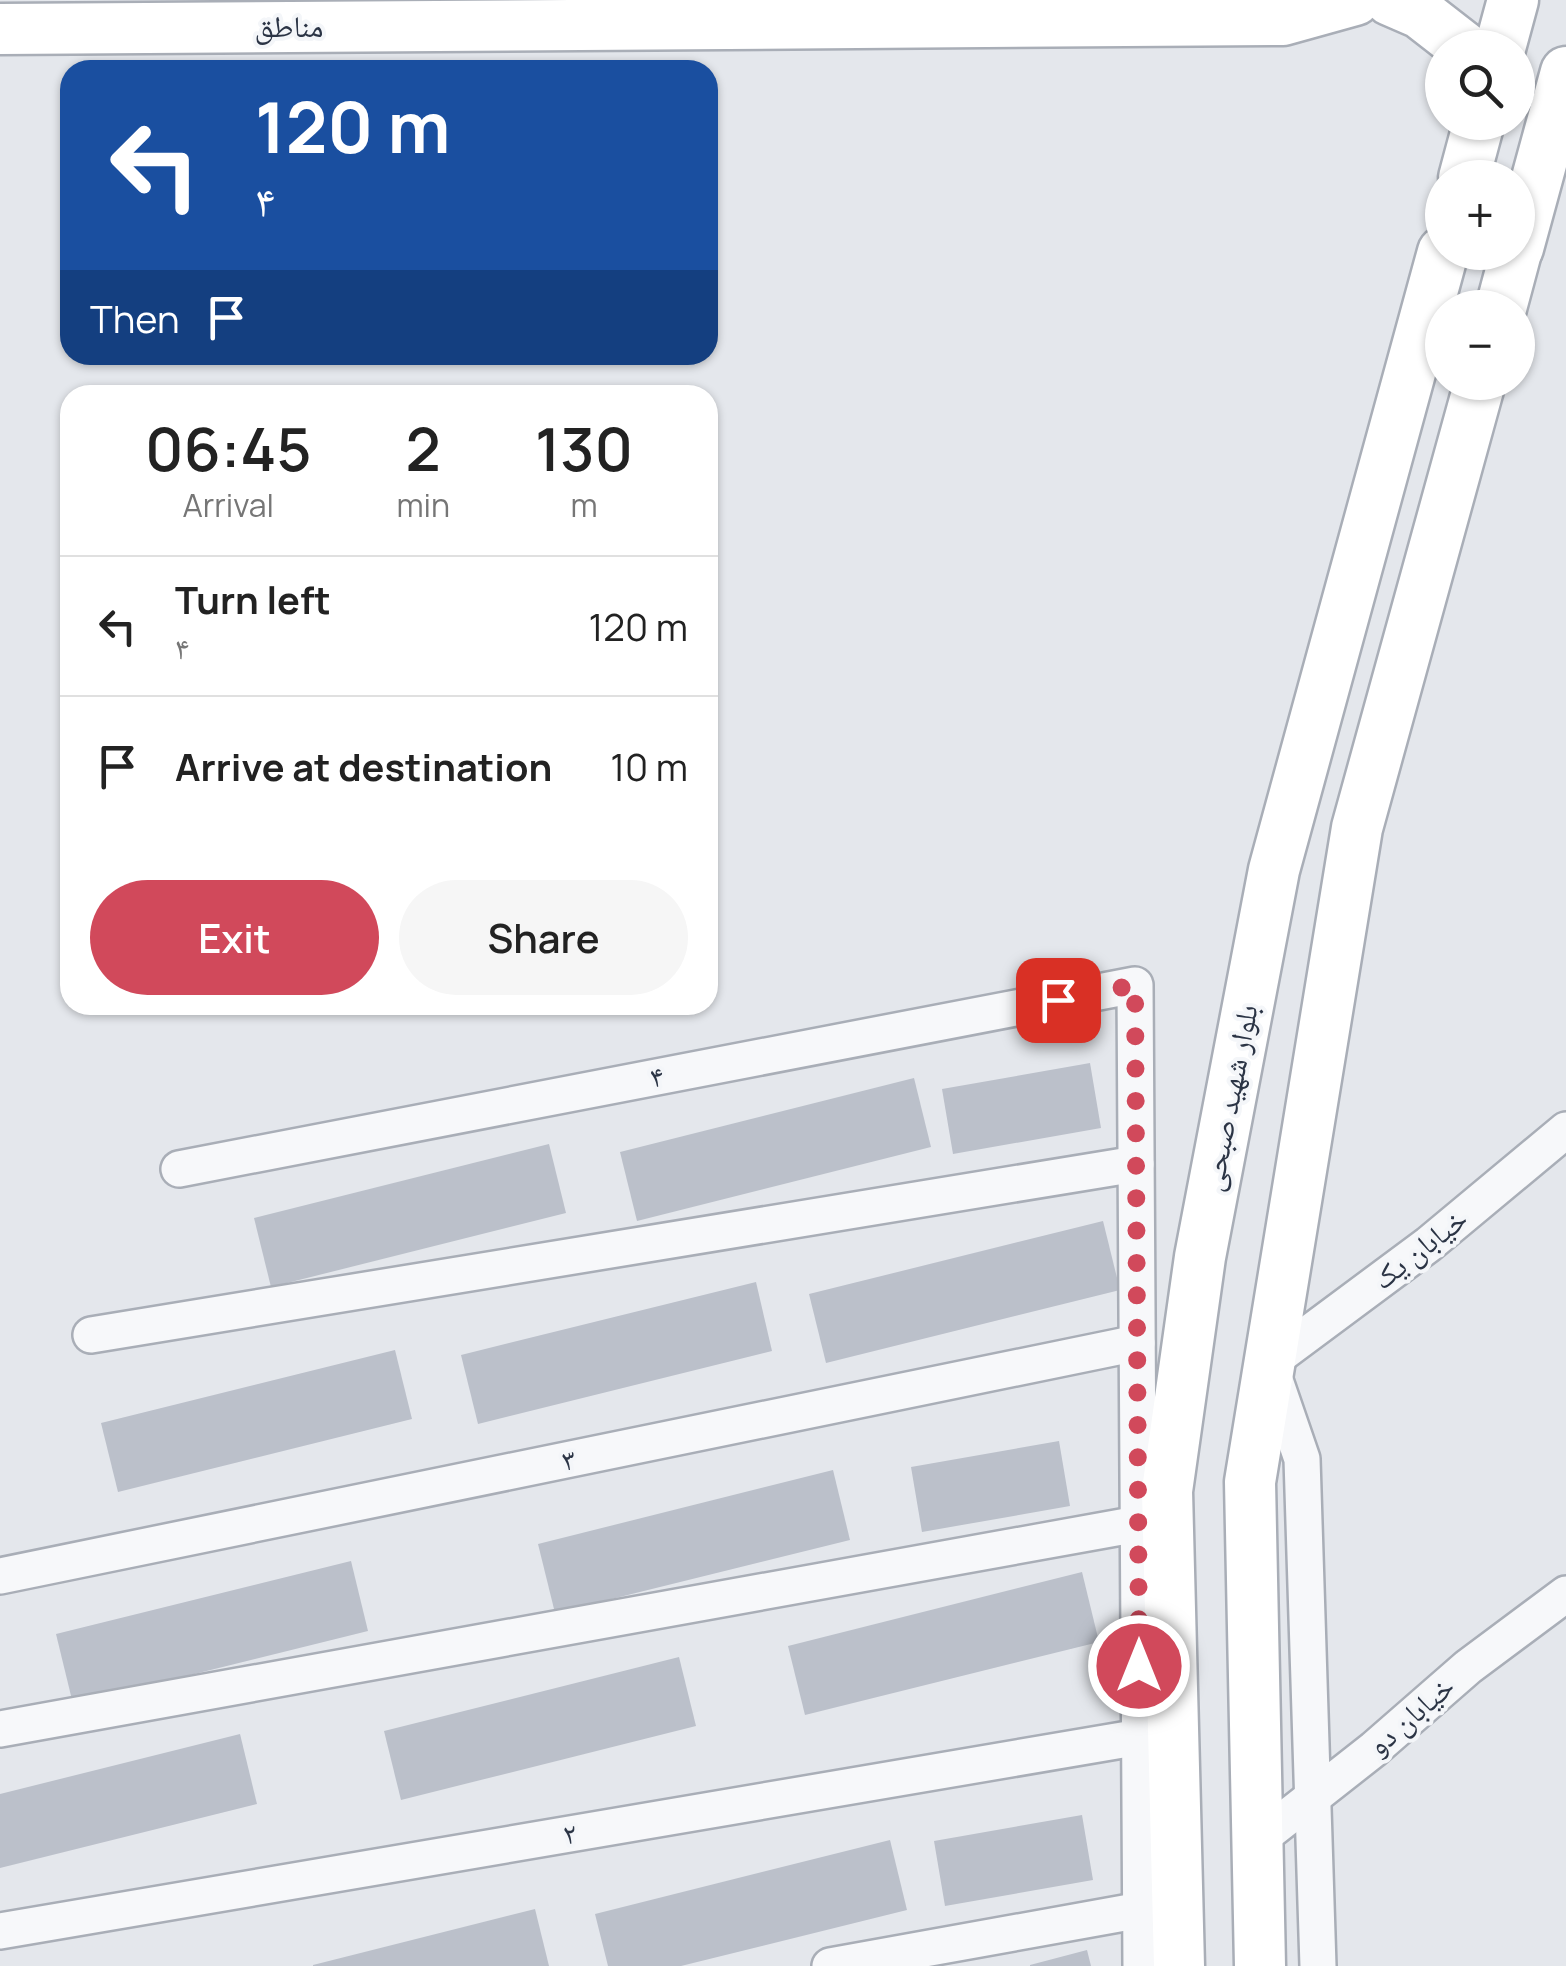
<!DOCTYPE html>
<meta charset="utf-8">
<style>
body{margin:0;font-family:Manrope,"Noto Naskh Arabic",sans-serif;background:#f6f6f6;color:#222;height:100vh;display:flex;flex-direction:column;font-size:38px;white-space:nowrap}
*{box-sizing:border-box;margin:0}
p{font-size:32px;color:#767676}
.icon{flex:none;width:55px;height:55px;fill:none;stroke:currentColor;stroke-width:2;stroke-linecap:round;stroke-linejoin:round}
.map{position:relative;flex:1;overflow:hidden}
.side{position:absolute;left:60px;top:385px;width:658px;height:630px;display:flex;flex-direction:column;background:#fff;border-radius:30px;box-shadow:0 2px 8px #0004}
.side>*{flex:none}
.banner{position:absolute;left:60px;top:60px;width:658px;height:305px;border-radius:30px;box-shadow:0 2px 8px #0004;background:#1a4fa0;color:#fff;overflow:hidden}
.buttons{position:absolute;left:1425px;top:30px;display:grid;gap:20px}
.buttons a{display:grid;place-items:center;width:110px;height:110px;border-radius:50%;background:#fff;box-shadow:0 2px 8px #0004;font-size:50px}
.pin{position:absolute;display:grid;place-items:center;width:85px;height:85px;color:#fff;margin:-42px;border-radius:20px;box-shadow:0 5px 15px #0006}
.me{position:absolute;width:110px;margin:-55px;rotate:0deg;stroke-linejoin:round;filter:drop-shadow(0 0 8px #0008)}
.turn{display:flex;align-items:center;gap:35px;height:210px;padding:0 30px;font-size:45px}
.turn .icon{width:130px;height:130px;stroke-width:2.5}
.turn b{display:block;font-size:70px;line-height:85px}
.then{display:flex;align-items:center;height:95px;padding:0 30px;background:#0003;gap:20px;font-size:38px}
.eta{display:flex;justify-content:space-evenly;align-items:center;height:170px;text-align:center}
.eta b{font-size:60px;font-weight:600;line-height:70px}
.cta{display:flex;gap:20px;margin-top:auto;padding:20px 30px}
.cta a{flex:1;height:115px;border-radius:60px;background:#d1495b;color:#fff;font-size:40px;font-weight:600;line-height:115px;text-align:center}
.cta a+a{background:#f6f6f6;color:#222}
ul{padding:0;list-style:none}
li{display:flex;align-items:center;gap:30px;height:140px;padding:0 30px;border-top:2px solid #e0e0e0}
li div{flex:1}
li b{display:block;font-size:38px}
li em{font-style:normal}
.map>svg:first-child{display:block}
.building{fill:#bbc0ca}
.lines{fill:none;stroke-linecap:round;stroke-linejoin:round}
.street-casing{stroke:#a9aeb7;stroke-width:40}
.secondary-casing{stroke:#a9aeb7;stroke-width:55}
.street{stroke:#f7f8fa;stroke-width:35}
.secondary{stroke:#fff;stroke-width:50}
.route{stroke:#d1495b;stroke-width:18;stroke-dasharray:0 32.4}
.labels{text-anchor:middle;stroke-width:8;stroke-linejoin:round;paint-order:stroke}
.street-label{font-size:30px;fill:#2b3445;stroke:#f4f6f9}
</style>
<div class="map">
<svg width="1566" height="1966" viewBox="0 0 1566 1966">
<rect width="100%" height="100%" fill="#e4e7ec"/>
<g class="building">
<path d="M1090 1063 1101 1128 953 1154 942 1089Z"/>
<path d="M914 1078 931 1147 637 1221 620 1152Z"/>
<path d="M549 1144 566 1213 271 1287 254 1218Z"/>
<path d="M1103 1221 1120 1290 826 1363 809 1294Z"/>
<path d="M756 1282 772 1351 478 1424 461 1355Z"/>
<path d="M395 1350 412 1419 118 1492 101 1423Z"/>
<path d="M1059 1441 1070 1506 922 1532 911 1467Z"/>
<path d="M833 1470 850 1540 555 1613 538 1544Z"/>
<path d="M351 1561 368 1631 73 1704 56 1634Z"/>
<path d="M1082 1572 1099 1642 805 1715 788 1646Z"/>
<path d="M679 1657 696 1726 401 1800 384 1731Z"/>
<path d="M240 1734 257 1804 0 1868V1794Z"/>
<path d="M1082 1815 1093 1880 945 1906 934 1841Z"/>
<path d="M890 1840 907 1910 681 1966H608L595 1914Z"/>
<path d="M535 1909 549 1966H313V1965Z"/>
<path d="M1087 1950 1091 1966H1030V1965Z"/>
</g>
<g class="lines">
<defs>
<g id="street">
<path d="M179 1169 1135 985 1141 1966"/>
<path d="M91 1335 1136 1164"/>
<path d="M0 1576 1137 1343"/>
<path d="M0 1729 1138 1524"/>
<path d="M1257 1841 1374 1749 1468 1667 1566 1594"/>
<path d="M0 1931 1140 1737"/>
<path d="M830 1966 1141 1910"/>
<path d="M1318 1966 1302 1459 1269 1363 1429 1244 1566 1130"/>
</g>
<g id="secondary">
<path d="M1390 0 1420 13 1465 48"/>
<path d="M0 29 1283 20 1355 0"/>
<path d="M1500 48 1513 0"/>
<path d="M1464 178 1479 122"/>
<path d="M1518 248 1566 72"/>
<path d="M1501 308 1516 252"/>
<path d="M1179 1966 1167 1491 1200 1257 1274 870 1443 252"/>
<path d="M1260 1966 1250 1482 1357 828 1480 382"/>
</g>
</defs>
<use href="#street" class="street-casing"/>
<use href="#secondary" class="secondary-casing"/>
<use href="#street" class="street"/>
<use href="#secondary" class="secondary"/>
</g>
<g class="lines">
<path class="route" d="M1058 1000 1135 985 1139 1666"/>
</g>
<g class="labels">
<g class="street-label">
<text x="289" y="37">مناطق</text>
<text transform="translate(657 1077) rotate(-11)" y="10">۴</text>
<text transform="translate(1230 1098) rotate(-79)" y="10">بلوار شهید صبحی</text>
<text transform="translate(1420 1249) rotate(-38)" y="10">خیابان یک</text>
<text transform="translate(569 1460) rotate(-12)" y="10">۳</text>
<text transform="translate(1411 1716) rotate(-41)" y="10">خیابان دو</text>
<text transform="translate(570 1834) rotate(-10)" y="10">۲</text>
</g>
</g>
</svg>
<div class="buttons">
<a><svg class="icon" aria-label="search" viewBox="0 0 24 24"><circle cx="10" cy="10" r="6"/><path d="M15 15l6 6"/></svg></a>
<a>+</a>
<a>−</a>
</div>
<div class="pin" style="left:1058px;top:1000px;background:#d93025"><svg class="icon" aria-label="arrive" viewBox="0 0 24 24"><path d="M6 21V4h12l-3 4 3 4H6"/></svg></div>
<svg class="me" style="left:1139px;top:1666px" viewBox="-20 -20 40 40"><circle r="17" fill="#d1495b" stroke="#fff" stroke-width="3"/><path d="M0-11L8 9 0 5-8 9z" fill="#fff"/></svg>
<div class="banner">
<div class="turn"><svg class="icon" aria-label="left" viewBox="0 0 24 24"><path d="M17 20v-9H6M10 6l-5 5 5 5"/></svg><div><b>120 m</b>۴</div></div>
<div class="then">Then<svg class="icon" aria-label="arrive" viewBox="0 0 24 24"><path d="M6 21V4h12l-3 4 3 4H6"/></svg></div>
</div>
<section class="side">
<div class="eta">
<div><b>06:45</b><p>Arrival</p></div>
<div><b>2</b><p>min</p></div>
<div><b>130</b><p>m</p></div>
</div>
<ul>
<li><svg class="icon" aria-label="left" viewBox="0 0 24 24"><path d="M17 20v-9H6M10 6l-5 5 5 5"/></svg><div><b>Turn left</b><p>۴</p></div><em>120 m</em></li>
<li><svg class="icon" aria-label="arrive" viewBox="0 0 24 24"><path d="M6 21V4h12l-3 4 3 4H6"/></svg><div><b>Arrive at destination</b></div><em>10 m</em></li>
</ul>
<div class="cta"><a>Exit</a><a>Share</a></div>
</section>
</div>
